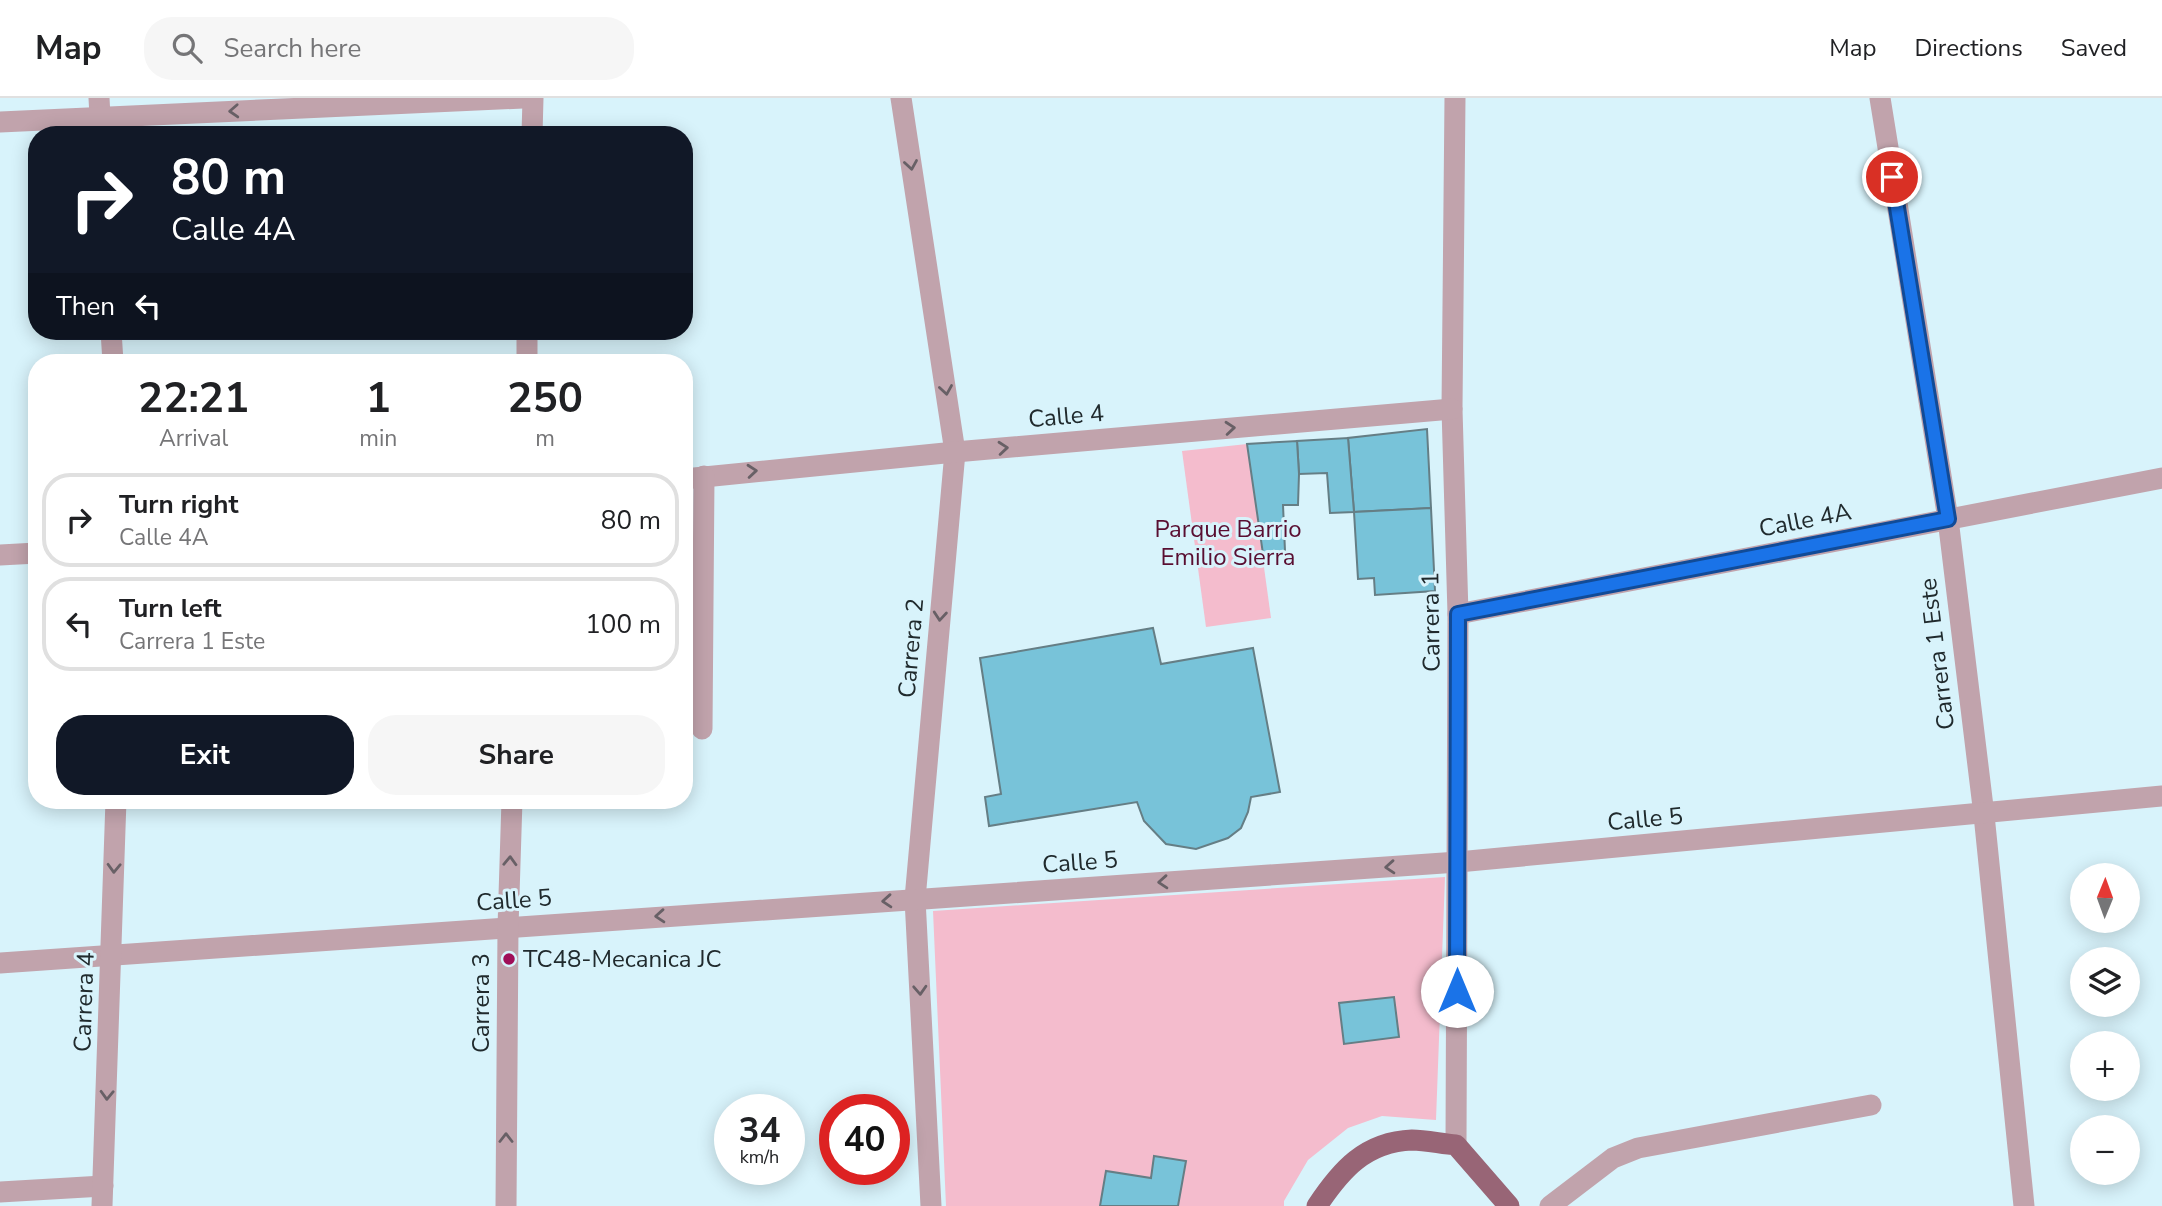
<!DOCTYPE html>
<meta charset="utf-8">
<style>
body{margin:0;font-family:"Nunito Sans",sans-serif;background:#f6f6f6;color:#202124;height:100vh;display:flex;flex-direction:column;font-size:26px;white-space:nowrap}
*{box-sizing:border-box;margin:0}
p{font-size:23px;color:#757577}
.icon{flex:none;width:38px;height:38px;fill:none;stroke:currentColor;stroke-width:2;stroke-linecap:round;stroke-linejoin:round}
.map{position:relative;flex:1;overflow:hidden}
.drawer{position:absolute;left:28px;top:256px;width:665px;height:455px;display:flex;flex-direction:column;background:#fff;border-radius:28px;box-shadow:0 4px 18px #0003}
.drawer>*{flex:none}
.banner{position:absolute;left:28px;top:28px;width:665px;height:214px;border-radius:28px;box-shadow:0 4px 18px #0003;background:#111827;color:#fff;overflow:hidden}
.needle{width:46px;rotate:1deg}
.fabs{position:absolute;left:2070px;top:765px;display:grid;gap:14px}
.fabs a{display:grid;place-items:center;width:70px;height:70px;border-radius:50%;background:#fff;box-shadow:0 4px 18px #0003;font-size:35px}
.speed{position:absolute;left:714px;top:996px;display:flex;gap:14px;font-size:35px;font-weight:700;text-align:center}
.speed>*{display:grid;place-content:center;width:91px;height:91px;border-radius:50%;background:#fff;box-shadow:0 4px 18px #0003;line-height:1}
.speed small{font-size:18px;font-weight:400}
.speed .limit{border:10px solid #d22;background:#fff;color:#111}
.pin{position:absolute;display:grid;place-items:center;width:60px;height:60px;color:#fff;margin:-30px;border:4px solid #fff;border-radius:50%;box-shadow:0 2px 7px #0007}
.me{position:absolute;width:77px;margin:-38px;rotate:0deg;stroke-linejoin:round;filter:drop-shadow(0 0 5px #0008)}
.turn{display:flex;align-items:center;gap:24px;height:147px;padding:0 28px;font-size:32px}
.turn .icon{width:91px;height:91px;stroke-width:2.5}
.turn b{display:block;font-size:49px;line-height:60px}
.then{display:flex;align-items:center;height:66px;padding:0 28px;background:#0003;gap:14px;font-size:26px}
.eta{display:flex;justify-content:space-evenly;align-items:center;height:119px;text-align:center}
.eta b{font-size:42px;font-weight:700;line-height:49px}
.action{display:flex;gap:14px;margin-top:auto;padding:14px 28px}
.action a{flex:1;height:80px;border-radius:28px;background:#111827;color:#fff;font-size:28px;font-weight:700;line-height:80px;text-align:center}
.action a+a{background:#f6f6f6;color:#202124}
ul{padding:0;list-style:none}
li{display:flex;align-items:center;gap:21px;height:94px;margin:0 14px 10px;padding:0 14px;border:4px solid #e0e0e0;border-radius:28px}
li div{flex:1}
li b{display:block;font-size:26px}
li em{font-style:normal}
header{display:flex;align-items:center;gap:42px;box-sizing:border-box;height:98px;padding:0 35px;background:#fff;border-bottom:2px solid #e0e0e0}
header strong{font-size:33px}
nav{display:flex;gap:38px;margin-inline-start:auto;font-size:24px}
.search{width:490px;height:63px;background:#f6f6f6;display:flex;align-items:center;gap:18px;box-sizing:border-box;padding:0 24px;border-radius:28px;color:#757577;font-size:26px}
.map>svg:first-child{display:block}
.green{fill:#f4bccd}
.building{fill:#78c3d9;stroke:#657e85;stroke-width:2}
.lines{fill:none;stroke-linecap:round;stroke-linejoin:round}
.minor{stroke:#c1a3ac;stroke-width:21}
.major{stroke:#986576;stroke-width:21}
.oneway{stroke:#686066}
.route-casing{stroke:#114b97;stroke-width:18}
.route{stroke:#1a73e8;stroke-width:12}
.poi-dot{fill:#9f0e58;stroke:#d8f3fb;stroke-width:2.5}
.labels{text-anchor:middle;stroke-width:6;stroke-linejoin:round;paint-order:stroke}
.street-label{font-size:24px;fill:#202a2d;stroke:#d8f3fb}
.park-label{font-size:24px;fill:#590e31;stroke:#d8f3fb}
.poi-label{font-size:24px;fill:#202a2d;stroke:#d8f3fb;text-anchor:start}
</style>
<header>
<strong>Map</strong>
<div class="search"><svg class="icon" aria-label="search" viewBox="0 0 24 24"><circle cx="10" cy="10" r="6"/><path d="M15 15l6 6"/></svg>Search here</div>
<nav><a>Map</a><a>Directions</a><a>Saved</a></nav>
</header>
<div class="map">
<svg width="2162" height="1108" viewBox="0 0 2162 1108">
<rect width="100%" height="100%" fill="#d8f3fb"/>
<g class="green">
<path d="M1247 346 1271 520 1206 529 1182 353Z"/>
<path d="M1445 779 1436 1022 1382 1018 1348 1030 1308 1062 1284 1103V1108H946L933 813Z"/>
</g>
<g class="building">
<path d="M1427 331 1431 410 1354 414 1348 340Z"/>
<path d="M1348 340 1354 414 1330 415 1327 375 1299 376 1297 343Z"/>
<path d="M1297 343 1299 376 1298 407H1283L1285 453 1263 456 1247 346Z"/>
<path d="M1431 410 1435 493 1375 497 1374 480 1358 481 1354 414Z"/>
<path d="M1153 530 1161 566 1253 550 1280 694 1251 699 1248 714 1241 730 1228 740 1196 751 1166 746 1144 723 1137 704 989 728 985 699 1001 696 980 560Z"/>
<path d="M1394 899 1399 939 1344 946 1339 905Z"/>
<path d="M1154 1058 1186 1063 1178 1108H1100L1106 1073 1151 1080Z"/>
</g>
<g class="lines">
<g class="minor">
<path d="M99 0 101 37"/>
<path d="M901 0 955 354 915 801 931 1108"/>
<path d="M1455 0 1452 311 1458 516 1456 1047"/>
<path d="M1880 0 1948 421 1984 717 2024 1108"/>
<path d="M0 24 523 0"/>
<path d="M532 37 533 0"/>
<path d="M111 233 113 264"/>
<path d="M527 264V233"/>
<path d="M684 381 955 354 1452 311"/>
<path d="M0 457 37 455"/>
<path d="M1458 516 2162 380"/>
<path d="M702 631 704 378"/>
<path d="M0 865 1458 764 2162 698"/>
<path d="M0 1094 103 1088"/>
<path d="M102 1108 116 702"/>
<path d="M506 1108 508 829 512 702"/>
<path d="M1550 1108 1613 1060 1638 1050 1871 1007"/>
</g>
<path class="major" d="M1317 1108C1341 1072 1365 1044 1412 1042 1426 1042 1442 1046 1456 1047L1509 1108"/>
</g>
<defs><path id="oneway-chevron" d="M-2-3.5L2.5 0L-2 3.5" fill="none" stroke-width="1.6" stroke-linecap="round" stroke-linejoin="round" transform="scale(1.75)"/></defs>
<g class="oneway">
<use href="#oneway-chevron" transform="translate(234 13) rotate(177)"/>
<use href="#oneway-chevron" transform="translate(911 67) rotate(81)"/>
<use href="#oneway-chevron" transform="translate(946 292) rotate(81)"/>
<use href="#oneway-chevron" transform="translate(1230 330) rotate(-5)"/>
<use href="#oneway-chevron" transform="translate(1003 350) rotate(-5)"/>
<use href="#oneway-chevron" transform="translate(752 373) rotate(-5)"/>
<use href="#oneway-chevron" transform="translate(940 518) rotate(95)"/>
<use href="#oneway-chevron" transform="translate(510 763) rotate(-88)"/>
<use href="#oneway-chevron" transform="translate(1390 769) rotate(176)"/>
<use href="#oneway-chevron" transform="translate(114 770) rotate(92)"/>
<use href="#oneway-chevron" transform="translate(1163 784) rotate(176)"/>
<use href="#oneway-chevron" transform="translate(887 803) rotate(176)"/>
<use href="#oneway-chevron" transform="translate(660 818) rotate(176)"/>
<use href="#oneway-chevron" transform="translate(920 892) rotate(87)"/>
<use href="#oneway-chevron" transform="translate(107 997) rotate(92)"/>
<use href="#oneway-chevron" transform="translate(506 1040) rotate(-90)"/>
</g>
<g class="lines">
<defs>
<path id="route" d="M1457 893 1458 516 1948 421 1892 79"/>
</defs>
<use href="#route" class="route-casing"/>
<use href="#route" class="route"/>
</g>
<circle class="poi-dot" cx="509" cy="861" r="7"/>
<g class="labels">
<g class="street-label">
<text transform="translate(1066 318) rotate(-5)" y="8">Calle 4</text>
<text transform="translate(1805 422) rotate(-11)" y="8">Calle 4A</text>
<text transform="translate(1431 524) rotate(-91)" y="8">Carrera 1</text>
<text transform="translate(911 550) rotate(-85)" y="8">Carrera 2</text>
<text transform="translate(1937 556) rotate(-97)" y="8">Carrera 1 Este</text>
<text transform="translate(1645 721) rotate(-5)" y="8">Calle 5</text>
<text transform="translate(1080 764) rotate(-4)" y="8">Calle 5</text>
<text transform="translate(514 802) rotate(-4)" y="8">Calle 5</text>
<text transform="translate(84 904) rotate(-88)" y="8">Carrera 4</text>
<text transform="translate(481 905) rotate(-90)" y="8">Carrera 3</text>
</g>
<g class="park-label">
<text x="1228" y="439">Parque Barrio<tspan x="1228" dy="28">Emilio Sierra</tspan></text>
</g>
<g class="poi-label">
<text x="523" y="869">TC48-Mecanica JC</text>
</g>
</g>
</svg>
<div class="fabs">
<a><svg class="needle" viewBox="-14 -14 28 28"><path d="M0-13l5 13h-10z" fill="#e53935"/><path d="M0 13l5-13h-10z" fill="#757577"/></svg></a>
<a><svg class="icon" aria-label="layers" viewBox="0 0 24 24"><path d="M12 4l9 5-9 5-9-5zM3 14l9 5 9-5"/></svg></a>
<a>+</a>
<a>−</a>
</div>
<div class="speed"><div>34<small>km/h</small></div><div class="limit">40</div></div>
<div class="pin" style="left:1892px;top:79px;background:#d93025"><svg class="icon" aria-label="arrive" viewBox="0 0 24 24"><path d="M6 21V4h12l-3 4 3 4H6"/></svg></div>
<svg class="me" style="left:1457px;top:893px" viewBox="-20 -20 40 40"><circle r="19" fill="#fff"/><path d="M0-13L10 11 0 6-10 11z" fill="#1a73e8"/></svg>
<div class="banner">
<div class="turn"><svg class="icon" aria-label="right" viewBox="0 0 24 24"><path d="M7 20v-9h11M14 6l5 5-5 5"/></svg><div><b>80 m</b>Calle 4A</div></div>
<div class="then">Then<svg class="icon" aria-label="left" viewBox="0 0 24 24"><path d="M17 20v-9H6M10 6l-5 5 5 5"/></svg></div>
</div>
<section class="drawer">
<div class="eta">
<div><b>22:21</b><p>Arrival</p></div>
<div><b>1</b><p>min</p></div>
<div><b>250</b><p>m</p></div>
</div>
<ul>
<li><svg class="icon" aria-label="right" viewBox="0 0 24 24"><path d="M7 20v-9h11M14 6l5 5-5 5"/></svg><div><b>Turn right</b><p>Calle 4A</p></div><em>80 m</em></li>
<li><svg class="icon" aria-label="left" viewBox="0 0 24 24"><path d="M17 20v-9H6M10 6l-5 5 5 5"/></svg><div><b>Turn left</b><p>Carrera 1 Este</p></div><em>100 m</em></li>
</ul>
<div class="action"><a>Exit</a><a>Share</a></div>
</section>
</div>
